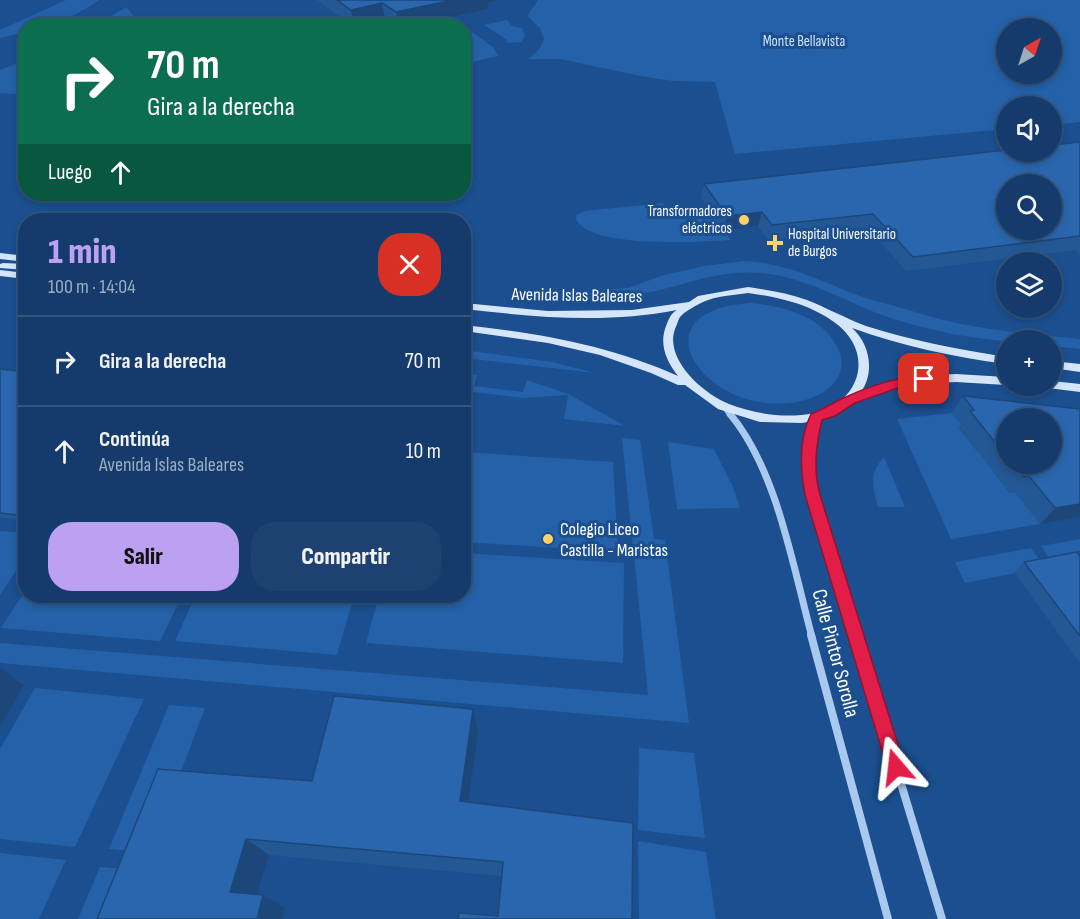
<!DOCTYPE html>
<html lang="es">
<meta charset="utf-8">
<style>
body{margin:0;font-family:"Sofia Sans Condensed",sans-serif;background:#1d4271;color:#f1f3f6;height:100vh;display:flex;flex-direction:column;font-size:22px;white-space:nowrap}
*{box-sizing:border-box;margin:0}
p{font-size:20px;color:#9dadc1}
.icon{flex:none;width:33px;height:33px;fill:none;stroke:currentColor;stroke-width:2;stroke-linecap:round;stroke-linejoin:round}
.map{position:relative;flex:1;overflow:hidden}
.side{position:absolute;left:18px;top:213px;width:453px;height:390px;display:flex;flex-direction:column;background:#143b6b;border-radius:24px;box-shadow:0 3px 9px #0003,0 0 0 2px #33557e}
.side>*{flex:none}
.banner{position:absolute;left:18px;top:18px;width:453px;height:183px;border-radius:24px;box-shadow:0 3px 9px #0003,0 0 0 2px #33557e;background:#0b6e4f;color:#fff;overflow:hidden}
.needle{width:39px;rotate:39deg}
.controls{position:absolute;left:996px;top:18px;display:grid;gap:12px}
.controls a{display:grid;place-items:center;width:66px;height:66px;border-radius:50%;background:#143b6b;box-shadow:0 3px 9px #0003,0 0 0 2px #33557e;font-size:30px}
.pin{position:absolute;display:grid;place-items:center;width:51px;height:51px;color:#fff;margin:-26px;border-radius:12px;box-shadow:0 3px 9px #0006}
.me{position:absolute;width:66px;margin:-33px;rotate:343deg;stroke-linejoin:round;filter:drop-shadow(0 0 4px #0008)}
.turn{display:flex;align-items:center;gap:21px;height:126px;padding:0 30px;font-size:27px}
.turn .icon{width:78px;height:78px;stroke-width:2.5}
.turn b{display:block;font-size:42px;line-height:51px}
.then{display:flex;align-items:center;height:57px;padding:0 30px;background:#0003;gap:12px;font-size:22px}
.round{display:grid;place-items:center;flex:none;width:63px;height:63px;border-radius:24px;background:#1d4271}
.overview{display:flex;align-items:center;justify-content:space-between;height:102px;padding:0 30px}
h1{font-size:36px;font-weight:800;line-height:45px;color:#bca0f2}
.cta{display:flex;gap:12px;margin-top:auto;padding:12px 30px}
.cta a{flex:1;height:69px;border-radius:24px;background:#bca0f2;color:#111;font-size:24px;font-weight:800;line-height:69px;text-align:center}
.cta a+a{background:#1d4271;color:#f1f3f6}
ul{padding:0;list-style:none}
li{display:flex;align-items:center;gap:18px;height:90px;padding:0 30px;border-top:2px solid #33557e}
li div{flex:1}
li b{display:block;font-size:22px}
li em{font-style:normal}
.map>svg:first-child{display:block}
.green{fill:#2461a8;fill-rule:evenodd}
.lines{fill:none;stroke-linecap:round;stroke-linejoin:round}
.street-far2{stroke:#a9c9ee;stroke-width:5}
.street-far1{stroke:#a9c9ee;stroke-width:7}
.street{stroke:#a9c9ee;stroke-width:8}
.secondary{fill:#d6e6fa;fill-rule:evenodd}
.wall{fill:#245895;fill-rule:evenodd}
.shaded-wall{fill:#1d4779}
.building{fill:#2a66ad;stroke:#1d4779;stroke-width:1.5;fill-rule:evenodd}
.route{fill:#e11d48;stroke:#92132f;stroke-width:1.5}
.poi-dot{fill:#ffd166;stroke:#1b4f8f;stroke-width:2}
.labels{text-anchor:middle;stroke-width:6;stroke-linejoin:round;paint-order:stroke}
.far-park-label{font-size:15px;fill:#cfe3fa;stroke:#1b4f8f}
.far-poi-label{font-size:15px;fill:#fff;stroke:#1b4f8f;text-anchor:end}
.street-label{font-size:18px;fill:#fff;stroke:#1b4f8f}
.poi-label{font-size:18px;fill:#fff;stroke:#1b4f8f;text-anchor:start}
.near-street-label{font-size:21px;fill:#fff;stroke:#1b4f8f}
</style>
<div class="map">
<svg width="1080" height="919" viewBox="0 0 1080 919">
<rect width="100%" height="100%" fill="#1b4f8f"/>
<g class="green">
<path d="M66 0H99C74 17 56 26 26 26L25 32 0 38V30Z"/>
<path d="M538 0H1080V122L1052 125V106H1006V129L735 154 715 82 673 81 640 76 560 59H528L539 50 544 39 540 28 527 16ZM1006 28H1052V74H1006Z"/>
<path d="M126 7 141 25H96Z"/>
<path d="M507 20 511 26 522 28 525 36 521 42 507 43V40L484 25Z"/>
<path d="M464 26 494 48 498 56 464 64V33L467 32Z"/>
<path d="M25 60V95L0 93V70Z"/>
<path d="M663 203 673 219 713 214 731 240C702 242 588 249 576 219L577 215 585 211Z"/>
<path d="M744 261C801 264 832 290 883 303 911 310 938 320 967 325 1004 332 1042 335 1080 339V349L1052 346V340C1036 340 1017 342 1002 341 962 337 921 329 882 315 847 302 814 282 776 275 725 266 693 284 646 293 600 302 552 294 505 291L565 292 628 288 664 275 704 266Z"/>
<path d="M751 303C784 306 825 317 839 351 842 359 843 369 838 377 830 391 817 397 801 401 710 422 627 311 751 303Z"/>
<path d="M464 350 552 362 595 373 464 358Z"/>
<path d="M464 373 477 375 474 386 523 392 527 380 568 394 625 426 564 419 568 395 524 398 464 391Z"/>
<path d="M952 413 963 427 959 428 977 451 982 450 992 470 1010 493 1015 492 1040 524 951 539 897 419Z"/>
<path d="M622 438 640 440 654 539 665 540 689 723 0 663V643L648 695Z"/>
<path d="M668 442 714 449 733 487 740 508 677 509Z"/>
<path d="M464 452 613 462 618 552 464 542Z"/>
<path d="M884 457 905 507H878C873 486 868 475 884 457Z"/>
<path d="M0 531 25 533V557L0 595Z"/>
<path d="M1080 539V551L1049 558 1041 546Z"/>
<path d="M1031 548 1045 567 965 583 955 562Z"/>
<path d="M464 553 624 563 623 663 366 643 379 596H464Z"/>
<path d="M25 591 26 596H182L160 641 1 628Z"/>
<path d="M195 596H354L337 655 175 641Z"/>
<path d="M35 688 144 699 75 847 0 839V749Z"/>
<path d="M169 705 205 708 150 853 109 849Z"/>
<path d="M639 748 694 753 705 838 638 830Z"/>
<path d="M638 841 706 852 716 919H639Z"/>
<path d="M0 853 66 860 39 919H0Z"/>
<path d="M100 867 141 870 122 919H78Z"/>
</g>
<g class="lines">
<path class="street-far2" d="M724 407 731 416"/>
<g class="street-far1">
<path d="M730 414C777 470 793 567 812 637"/>
<path d="M816 417 810 456 811 485 856 637"/>
</g>
<g class="street">
<path d="M811 635 888 919"/>
<path d="M856 635 942 919"/>
</g>
<g class="secondary">
<path d="M0 253 26 256V262L0 259Z"/>
<path d="M3 263 26 264V270L0 268V264Z"/>
<path d="M0 270 26 273V279L0 276Z"/>
<path d="M748 287C768 290 788 293 807 300 827 308 845 318 866 326 912 341 959 349 1006 357V364C954 357 902 346 852 328 870 344 875 372 861 392L909 376 956 374 1006 377V385L956 382 910 384 851 404 838 413 819 420 802 423 760 422 718 409 685 385H678L651 373 600 355 548 343 464 331V325C538 333 610 345 678 376 666 361 659 344 666 326 669 319 670 314 677 310 606 324 535 317 464 309V303L548 311 632 310 689 302 698 296ZM748 293C778 297 809 304 834 322 875 351 862 402 814 413 786 419 755 414 729 404 703 394 664 359 675 329 677 325 678 320 680 317 685 311 697 305 703 302 716 296 734 295 748 293Z"/>
<path d="M1052 361 1080 364V372L1052 368Z"/>
<path d="M1052 381 1080 384V392L1048 388 1047 386H1052Z"/>
</g>
</g>
<g class="wall">
<path d="M317 0H499L488 3V9L412 26H394L385 20 359 26H352Z"/>
<path d="M1080 142V254L1075 250 906 271 868 228 768 240 758 226 724 230 701 198 704 184Z"/>
<path d="M0 369 26 372V521L0 517Z"/>
<path d="M963 396 1080 409V517L1040 524 1015 492 1010 493 959 427 961 424 952 413ZM1006 418H1052V464H1006Z"/>
<path d="M1080 556V663L1014 572 1024 562Z"/>
<path d="M478 732 468 802 633 823 502 876 269 855 257 895H263L285 908 282 919H97L312 781Z"/>
</g>
<g class="shaded-wall">
<path d="M453 0H499L488 3V9L412 26H398L396 12Z"/>
<path d="M382 3 385 20 359 26H354L351 10Z"/>
<path d="M762 212 758 226 724 230 727 216Z"/>
<path d="M1080 504V517L1040 524 1055 508Z"/>
<path d="M0 668 24 685 0 727Z"/>
<path d="M473 709 478 732 466 819 460 801Z"/>
<path d="M246 839 269 855 254 905 230 892Z"/>
<path d="M263 895 285 908 282 919H257Z"/>
</g>
<g class="building">
<path d="M337 0H453L396 12 382 3 351 10Z"/>
<path d="M1080 142V236L913 257 873 214 772 225 762 212 727 216 704 184 1006 150V152H1052V145ZM1006 184H1052V230H1006Z"/>
<path d="M0 369 26 372V516L0 513Z"/>
<path d="M963 396 1080 409V504L1055 508 1029 476 1024 477 1013 464H1052V418H1006V456L970 411 974 410Z"/>
<path d="M1077 552 1080 556V636L1024 562Z"/>
<path d="M334 696 473 709 460 801 633 823 632 919H458L459 913 498 916 503 862 246 839 230 892 263 895 257 919H97L158 769 312 781Z"/>
</g>
<path class="route" d="M924 375 930 379 929 382 909 384 855 403 835 416 822 420C816 445 813 469 820 495L905 767 903 774 896 776 889 774 887 767 805 495C800 469 799 438 811 414 824 409 834 402 846 397 869 386 899 377 924 375Z"/>
<g class="poi-dot">
<circle cx="744" cy="220" r="6"/>
<path d="M772 234h6v6h6v6h-6v6h-6v-6h-6v-6h6z"/>
<circle cx="548" cy="539" r="6"/>
</g>
<g class="labels">
<g class="far-park-label">
<text x="804" y="46">Monte Bellavista</text>
</g>
<g class="far-poi-label">
<text x="732" y="216">Transformadores<tspan x="732" dy="17">eléctricos</tspan></text>
<text x="788" y="239" text-anchor="start">Hospital Universitario<tspan x="788" dy="17">de Burgos</tspan></text>
</g>
<g class="street-label">
<text transform="translate(577 295) rotate(1)" y="6">Avenida Islas Baleares</text>
</g>
<g class="poi-label">
<text x="560" y="535">Colegio Liceo<tspan x="560" dy="21">Castilla - Maristas</tspan></text>
</g>
<g class="near-street-label">
<text transform="translate(836 653) rotate(75)" y="7">Calle Pintor Sorolla</text>
</g>
</g>
</svg>
<div class="controls">
<a><svg class="needle" viewBox="-14 -14 28 28"><path d="M0-13l5 13h-10z" fill="#e53935"/><path d="M0 13l5-13h-10z" fill="#9dadc1"/></svg></a>
<a><svg class="icon" aria-label="sound" viewBox="0 0 24 24"><path d="M4 9h4l5-4v14l-5-4H4zM17 9q2 3 0 6"/></svg></a>
<a><svg class="icon" aria-label="search" viewBox="0 0 24 24"><circle cx="10" cy="10" r="6"/><path d="M15 15l6 6"/></svg></a>
<a><svg class="icon" aria-label="layers" viewBox="0 0 24 24"><path d="M12 4l9 5-9 5-9-5zM3 14l9 5 9-5"/></svg></a>
<a>+</a>
<a>−</a>
</div>
<div class="pin" style="left:924px;top:379px;background:#d93025"><svg class="icon" aria-label="arrive" viewBox="0 0 24 24"><path d="M6 21V4h12l-3 4 3 4H6"/></svg></div>
<svg class="me" style="left:896px;top:767px" viewBox="-20 -20 40 40"><path d="M0-17L14 15 0 8-14 15z" fill="#e11d48" stroke="#fff" stroke-width="4"/></svg>
<div class="banner">
<div class="turn"><svg class="icon" aria-label="right" viewBox="0 0 24 24"><path d="M7 20v-9h11M14 6l5 5-5 5"/></svg><div><b>70 m</b>Gira a la derecha</div></div>
<div class="then">Luego<svg class="icon" aria-label="ahead" viewBox="0 0 24 24"><path d="M12 20V5M6 11l6-6 6 6"/></svg></div>
</div>
<section class="side">
<div class="overview"><div><h1>1 min</h1><p>100 m · 14:04</p></div><a class="round" style="background:#d93025;color:#fff"><svg class="icon" aria-label="close" viewBox="0 0 24 24"><path d="M6 6l12 12M18 6L6 18"/></svg></a></div>
<ul>
<li><svg class="icon" aria-label="right" viewBox="0 0 24 24"><path d="M7 20v-9h11M14 6l5 5-5 5"/></svg><div><b>Gira a la derecha</b></div><em>70 m</em></li>
<li><svg class="icon" aria-label="ahead" viewBox="0 0 24 24"><path d="M12 20V5M6 11l6-6 6 6"/></svg><div><b>Continúa</b><p>Avenida Islas Baleares</p></div><em>10 m</em></li>
</ul>
<div class="cta"><a>Salir</a><a>Compartir</a></div>
</section>
</div>
